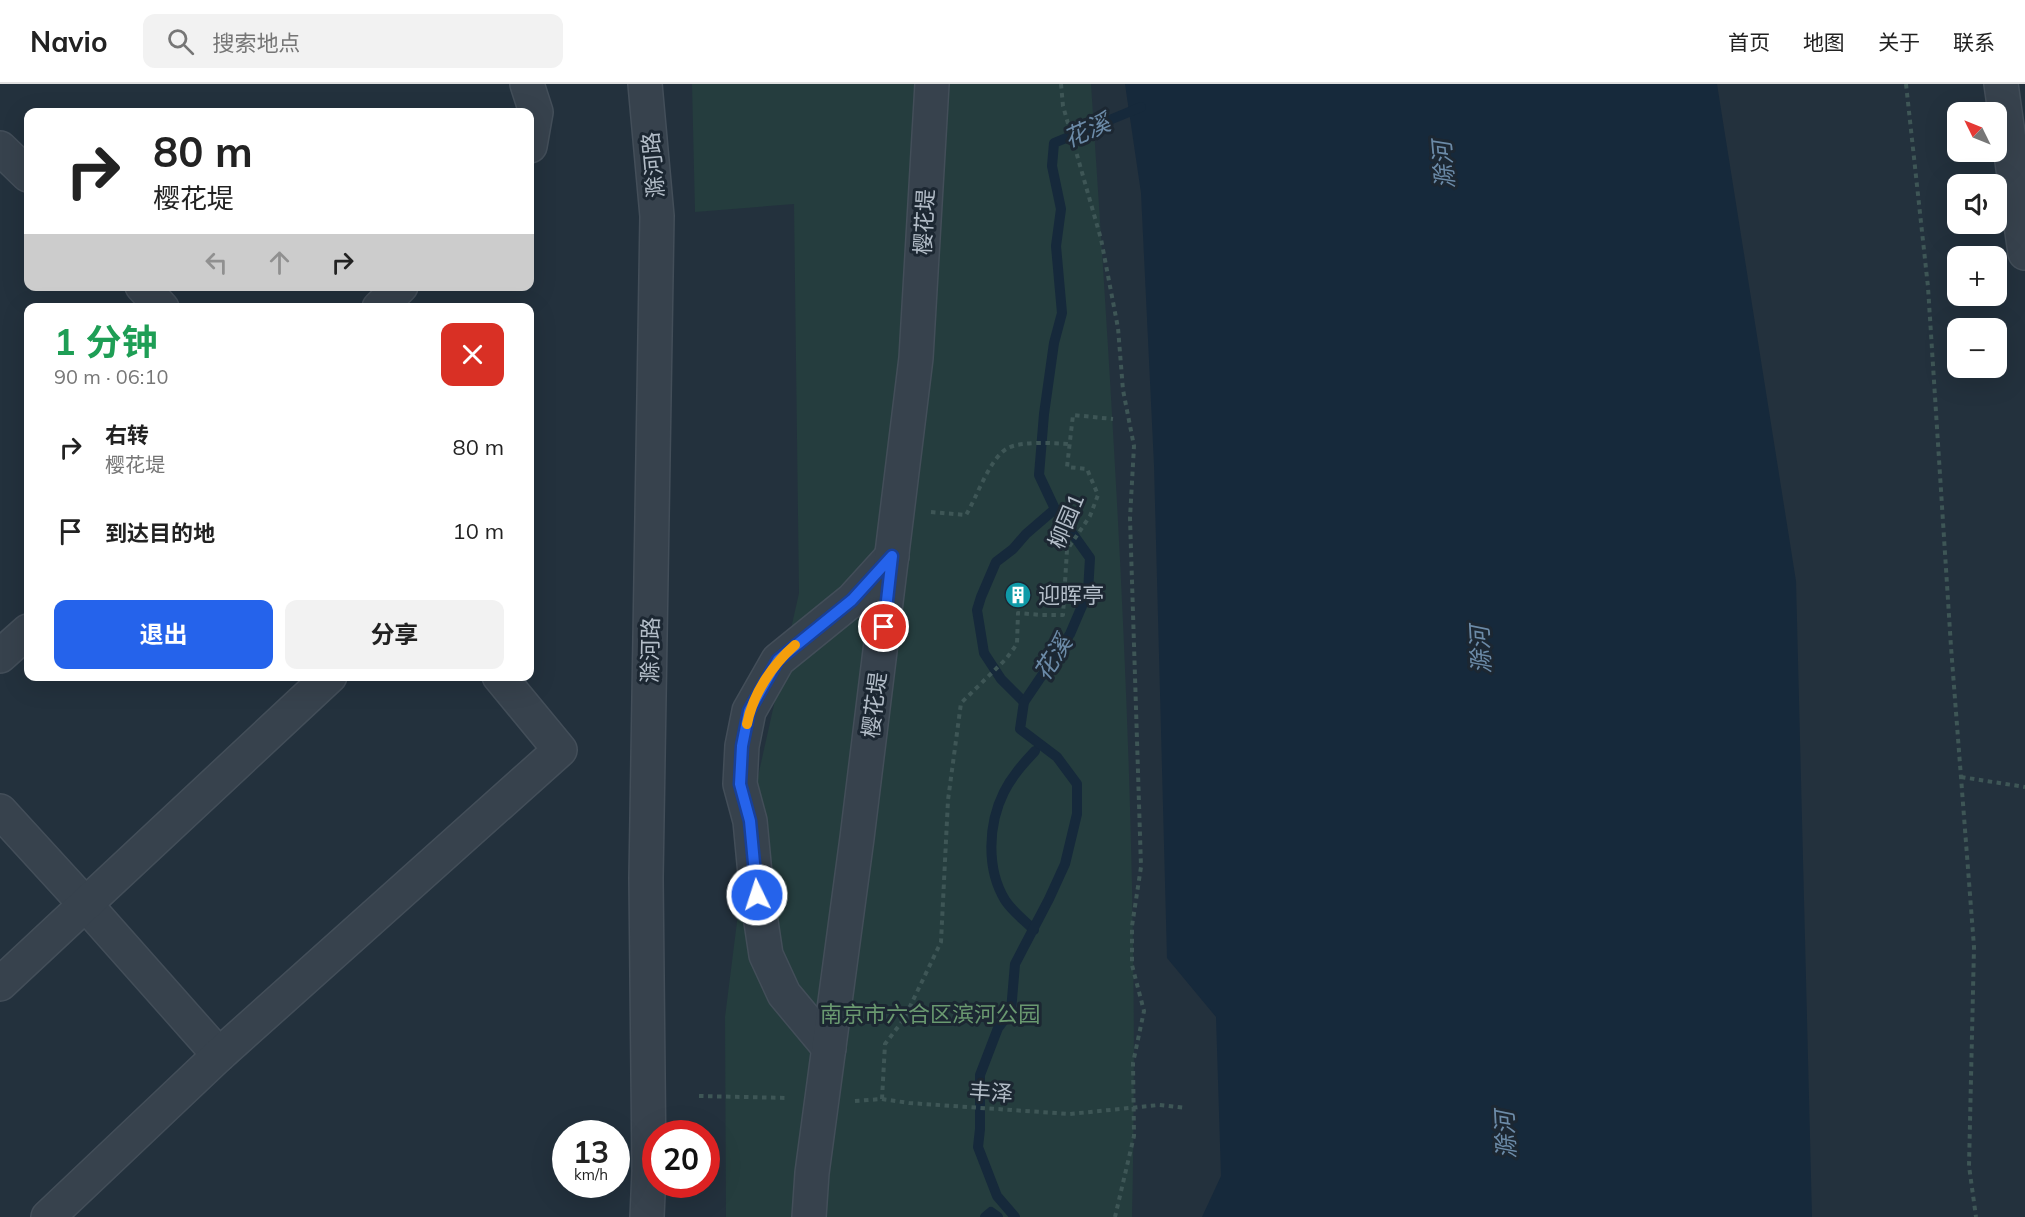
<!DOCTYPE html>
<html lang="zh">
<meta charset="utf-8">
<style>
body{margin:0;font-family:Mulish,"Noto Sans SC",sans-serif;background:#f2f2f2;color:#222;height:100vh;display:flex;flex-direction:column;font-size:22px;white-space:nowrap}
*{box-sizing:border-box;margin:0}
p{font-size:20px;color:#767676}
.icon{flex:none;width:33px;height:33px;fill:none;stroke:currentColor;stroke-width:2;stroke-linecap:round;stroke-linejoin:round}
.map{position:relative;flex:1;overflow:hidden}
.details{position:absolute;left:24px;top:219px;width:510px;height:378px;display:flex;flex-direction:column;background:#fff;border-radius:12px;box-shadow:0 6px 24px #0002}
.details>*{flex:none}
.top-card{position:absolute;left:24px;top:24px;width:510px;height:183px;border-radius:12px;box-shadow:0 6px 24px #0002;background:#fff;color:#222;overflow:hidden}
.needle{width:39px;rotate:313deg}
.fabs{position:absolute;left:1947px;top:18px;display:grid;gap:12px}
.fabs a{display:grid;place-items:center;width:60px;height:60px;border-radius:12px;background:#fff;box-shadow:0 6px 24px #0002;font-size:30px}
.speed{position:absolute;left:552px;top:1036px;display:flex;gap:12px;font-size:30px;font-weight:700;text-align:center}
.speed>*{display:grid;place-content:center;width:78px;height:78px;border-radius:50%;background:#fff;box-shadow:0 6px 24px #0002;line-height:1}
.speed small{font-size:15px;font-weight:400}
.speed .limit{border:9px solid #d22;background:#fff;color:#111}
.pin{position:absolute;display:grid;place-items:center;width:51px;height:51px;color:#fff;margin:-26px;border:3px solid #fff;border-radius:50%;box-shadow:0 2px 6px #0007}
.me{position:absolute;width:66px;margin:-33px;rotate:356deg;stroke-linejoin:round;filter:drop-shadow(0 0 4px #0008)}
.turn{display:flex;align-items:center;gap:21px;height:126px;padding:0 30px;font-size:27px}
.turn .icon{width:78px;height:78px;stroke-width:2.5}
.turn b{display:block;font-size:42px;line-height:51px}
.lanes{display:flex;align-items:center;height:57px;padding:0 30px;background:#0003;justify-content:center;gap:30px;direction:ltr}
.lanes .off{opacity:.35}
.round{display:grid;place-items:center;flex:none;width:63px;height:63px;border-radius:12px;background:#f2f2f2}
.summary{display:flex;align-items:center;justify-content:space-between;height:102px;padding:0 30px}
h1{font-size:36px;font-weight:700;line-height:45px;color:#1e9e55}
.action{display:flex;gap:12px;margin-top:auto;padding:12px 30px}
.action a{flex:1;height:69px;border-radius:12px;background:#2563eb;color:#fff;font-size:24px;font-weight:700;line-height:69px;text-align:center}
.action a+a{background:#f2f2f2;color:#222}
ul{padding:0;list-style:none}
li{display:flex;align-items:center;gap:18px;height:84px;padding:0 30px}
li div{flex:1}
li b{display:block;font-size:22px}
li em{font-style:normal}
header{display:flex;align-items:center;gap:36px;box-sizing:border-box;height:84px;padding:0 30px;background:#fff;border-bottom:2px solid #e0e0e0}
header strong{font-size:28px}
nav{display:flex;gap:33px;margin-inline-start:auto;font-size:21px}
.search{width:420px;height:54px;background:#f2f2f2;display:flex;align-items:center;gap:15px;box-sizing:border-box;padding:0 21px;border-radius:12px;color:#767676;font-size:22px}
.map>svg:first-child{display:block}
.green{fill:#253d3e}
.water{fill:#16293b}
.lines{fill:none;stroke-linecap:round;stroke-linejoin:round}
.stream{stroke:#16293b;stroke-width:10}
.minor-casing{stroke:#434e59;stroke-width:36}
.path{stroke:#3e5656;stroke-width:4;stroke-dasharray:4.5 4.5;stroke-linecap:butt}
.minor{stroke:#37424d;stroke-width:33}
.route-casing{stroke:#184099;stroke-width:15}
.route{stroke:#2563eb;stroke-width:10}
.slow{stroke:#f59e0b;stroke-width:10}
.labels{text-anchor:middle;stroke-width:6;stroke-linejoin:round;paint-order:stroke}
.street-label{font-size:22px;fill:#b3bdc8;stroke:#1c2732}
.poi-label{font-size:22px;fill:#b3bdc8;stroke:#1c2732;text-anchor:start}
.park-label{font-size:22px;fill:#6a9970;stroke:#1c2732}
.water-label{font-size:24px;font-style:italic;fill:#6c8ba8;stroke:#1c2732}
</style>
<header>
<strong>Navio</strong>
<div class="search"><svg class="icon" aria-label="search" viewBox="0 0 24 24"><circle cx="10" cy="10" r="6"/><path d="M15 15l6 6"/></svg>搜索地点</div>
<nav><a>首页</a><a>地图</a><a>关于</a><a>联系</a></nav>
</header>
<div class="map">
<svg width="2025" height="1133" viewBox="0 0 2025 1133">
<rect width="100%" height="100%" fill="#23313d"/>
<path class="green" d="M692 0H1091C1116 377 1141 755 1132 1133H726L725 933 752 719 799 509 794 120 695 128Z"/>
<path class="water" d="M1125 0H1717L1796 497 1812 1133H1202L1221 1092 1216 933 1167 874 1154 381 1141 109Z"/>
<g class="lines">
<g class="stream">
<path d="M1024 618 1001 595 984 569 977 526 981 513 996 478 1013 465 1026 450 1055 425"/>
<path d="M1034 846C1024 836 1012 827 1005 816 986 785 988 740 1004 708 1012 692 1023 680 1035 667"/>
<path d="M985 1133 991 1128 998 1133"/>
<path d="M1015 1133 997 1112 978 1063 980 1045V991L998 944 1011 927 1015 880 1049 815 1065 780 1077 730V700L1057 673 1020 645 1024 618 1070 550 1088 508 1090 474 1055 425 1039 391 1044 330 1054 259 1062 229 1056 162 1061 125 1052 82 1054 59 1141 23"/>
</g>
<defs>
<g id="minor">
<path d="M527 0 536 28 530 62"/>
<path d="M645 0 657 132 646 794 649 1087 647 1133"/>
<path d="M2001 0 2025 169"/>
<path d="M0 64 28 91"/>
<path d="M142 202 162 224"/>
<path d="M379 224 401 202"/>
<path d="M0 572 28 547"/>
<path d="M0 727 86 821 219 971"/>
<path d="M0 900 330 592"/>
<path d="M829 964 784 910 766 871 757 811 750 737 740 700 742 662 749 627 778 576 852 516 892 472"/>
<path d="M48 1133 219 971 560 666 499 592"/>
<path d="M809 1133 812 1089 857 754 916 274 932 0"/>
</g>
</defs>
<use href="#minor" class="minor-casing"/>
<g class="path">
<path d="M1061 0 1063 22 1101 155 1118 244 1123 306 1134 362 1130 434 1141 783 1132 842V881L1144 927 1133 979 1134 1052 1115 1133"/>
<path d="M1906 0 1928 203 1951 563 1974 863 1969 1082 1976 1133"/>
<path d="M931 428 966 431C977 413 990 373 1008 364 1022 357 1054 359 1069 360"/>
<path d="M1961 693 2025 703"/>
<path d="M699 1012 788 1014"/>
<path d="M882 1015 885 960 904 935 941 858 948 716 961 619 1006 575 1017 560 1018 529 1042 531H1063L1067 466 1090 432 1098 411 1087 385 1067 383 1073 331 1113 335"/>
<path d="M855 1017 882 1015 909 1019 1070 1030 1159 1021 1186 1024"/>
</g>
<use href="#minor" class="minor"/>
</g>
<g class="lines">
<defs>
<path id="route" d="M757 811 750 737 740 700 742 662 749 627 778 576 852 516 892 472 884 543"/>
</defs>
<use href="#route" class="route-casing"/>
<use href="#route" class="route"/>
<path class="slow" d="M747 640C753 610 772 581 795 561"/>
</g>
<defs>
<symbol id="building-disc" viewBox="-11 -11 22 22"><circle r="9.5" fill="#0f9aa8" stroke="#1c2732"/><path d="M-4-6H4V6H1V3H-1V6H-4ZM-2.5-4.3h1.7v1.8h-1.7ZM.8-4.3h1.7v1.8H.8ZM-2.5-1h1.7V.8h-1.7ZM.8-1h1.7V.8H.8Z" fill="#fff"/></symbol>
</defs>
<g fill-rule="evenodd">
<use href="#building-disc" x="1003" y="496" width="30" height="30"/>
</g>
<g class="labels">
<g class="street-label">
<text transform="translate(653 81) rotate(-95)" y="8">滁河路</text>
<text transform="translate(924 138) rotate(-87)" y="8">樱花堤</text>
<text transform="translate(1066 437) rotate(-67)" y="8">柳园1</text>
<text transform="translate(650 566) rotate(-89)" y="8">滁河路</text>
<text transform="translate(874 621) rotate(-83)" y="8">樱花堤</text>
<text transform="translate(991 1008) rotate(4)" y="8">丰泽</text>
</g>
<g class="poi-label">
<text x="1038" y="519">迎晖亭</text>
</g>
<g class="park-label">
<text x="930" y="938">南京市六合区滨河公园</text>
</g>
<g class="water-label">
<text transform="translate(1087 47) rotate(-24)" y="8">花溪</text>
<text transform="translate(1444 81) rotate(-95)" y="8">滁河</text>
<text transform="translate(1481 566) rotate(-93)" y="8">滁河</text>
<text transform="translate(1053 574) rotate(-57)" y="8">花溪</text>
<text transform="translate(1506 1051) rotate(-93)" y="8">滁河</text>
</g>
</g>
</svg>
<div class="fabs">
<a><svg class="needle" viewBox="-14 -14 28 28"><path d="M0-13l5 13h-10z" fill="#e53935"/><path d="M0 13l5-13h-10z" fill="#767676"/></svg></a>
<a><svg class="icon" aria-label="sound" viewBox="0 0 24 24"><path d="M4 9h4l5-4v14l-5-4H4zM17 9q2 3 0 6"/></svg></a>
<a>+</a>
<a>−</a>
</div>
<div class="speed"><div>13<small>km/h</small></div><div class="limit">20</div></div>
<div class="pin" style="left:884px;top:543px;background:#d93025"><svg class="icon" aria-label="arrive" viewBox="0 0 24 24"><path d="M6 21V4h12l-3 4 3 4H6"/></svg></div>
<svg class="me" style="left:757px;top:811px" viewBox="-20 -20 40 40"><circle r="17" fill="#2563eb" stroke="#fff" stroke-width="3"/><path d="M0-11L8 9 0 5-8 9z" fill="#fff"/></svg>
<div class="top-card">
<div class="turn"><svg class="icon" aria-label="right" viewBox="0 0 24 24"><path d="M7 20v-9h11M14 6l5 5-5 5"/></svg><div><b>80 m</b>樱花堤</div></div>
<div class="lanes"><svg class="icon off" aria-label="left" viewBox="0 0 24 24"><path d="M17 20v-9H6M10 6l-5 5 5 5"/></svg><svg class="icon off" aria-label="ahead" viewBox="0 0 24 24"><path d="M12 20V5M6 11l6-6 6 6"/></svg><svg class="icon" aria-label="right" viewBox="0 0 24 24"><path d="M7 20v-9h11M14 6l5 5-5 5"/></svg></div>
</div>
<section class="details">
<div class="summary"><div><h1>1 分钟</h1><p>90 m · 06:10</p></div><a class="round" style="background:#d93025;color:#fff"><svg class="icon" aria-label="close" viewBox="0 0 24 24"><path d="M6 6l12 12M18 6L6 18"/></svg></a></div>
<ul>
<li><svg class="icon" aria-label="right" viewBox="0 0 24 24"><path d="M7 20v-9h11M14 6l5 5-5 5"/></svg><div><b>右转</b><p>樱花堤</p></div><em>80 m</em></li>
<li><svg class="icon" aria-label="arrive" viewBox="0 0 24 24"><path d="M6 21V4h12l-3 4 3 4H6"/></svg><div><b>到达目的地</b></div><em>10 m</em></li>
</ul>
<div class="action"><a>退出</a><a>分享</a></div>
</section>
</div>
